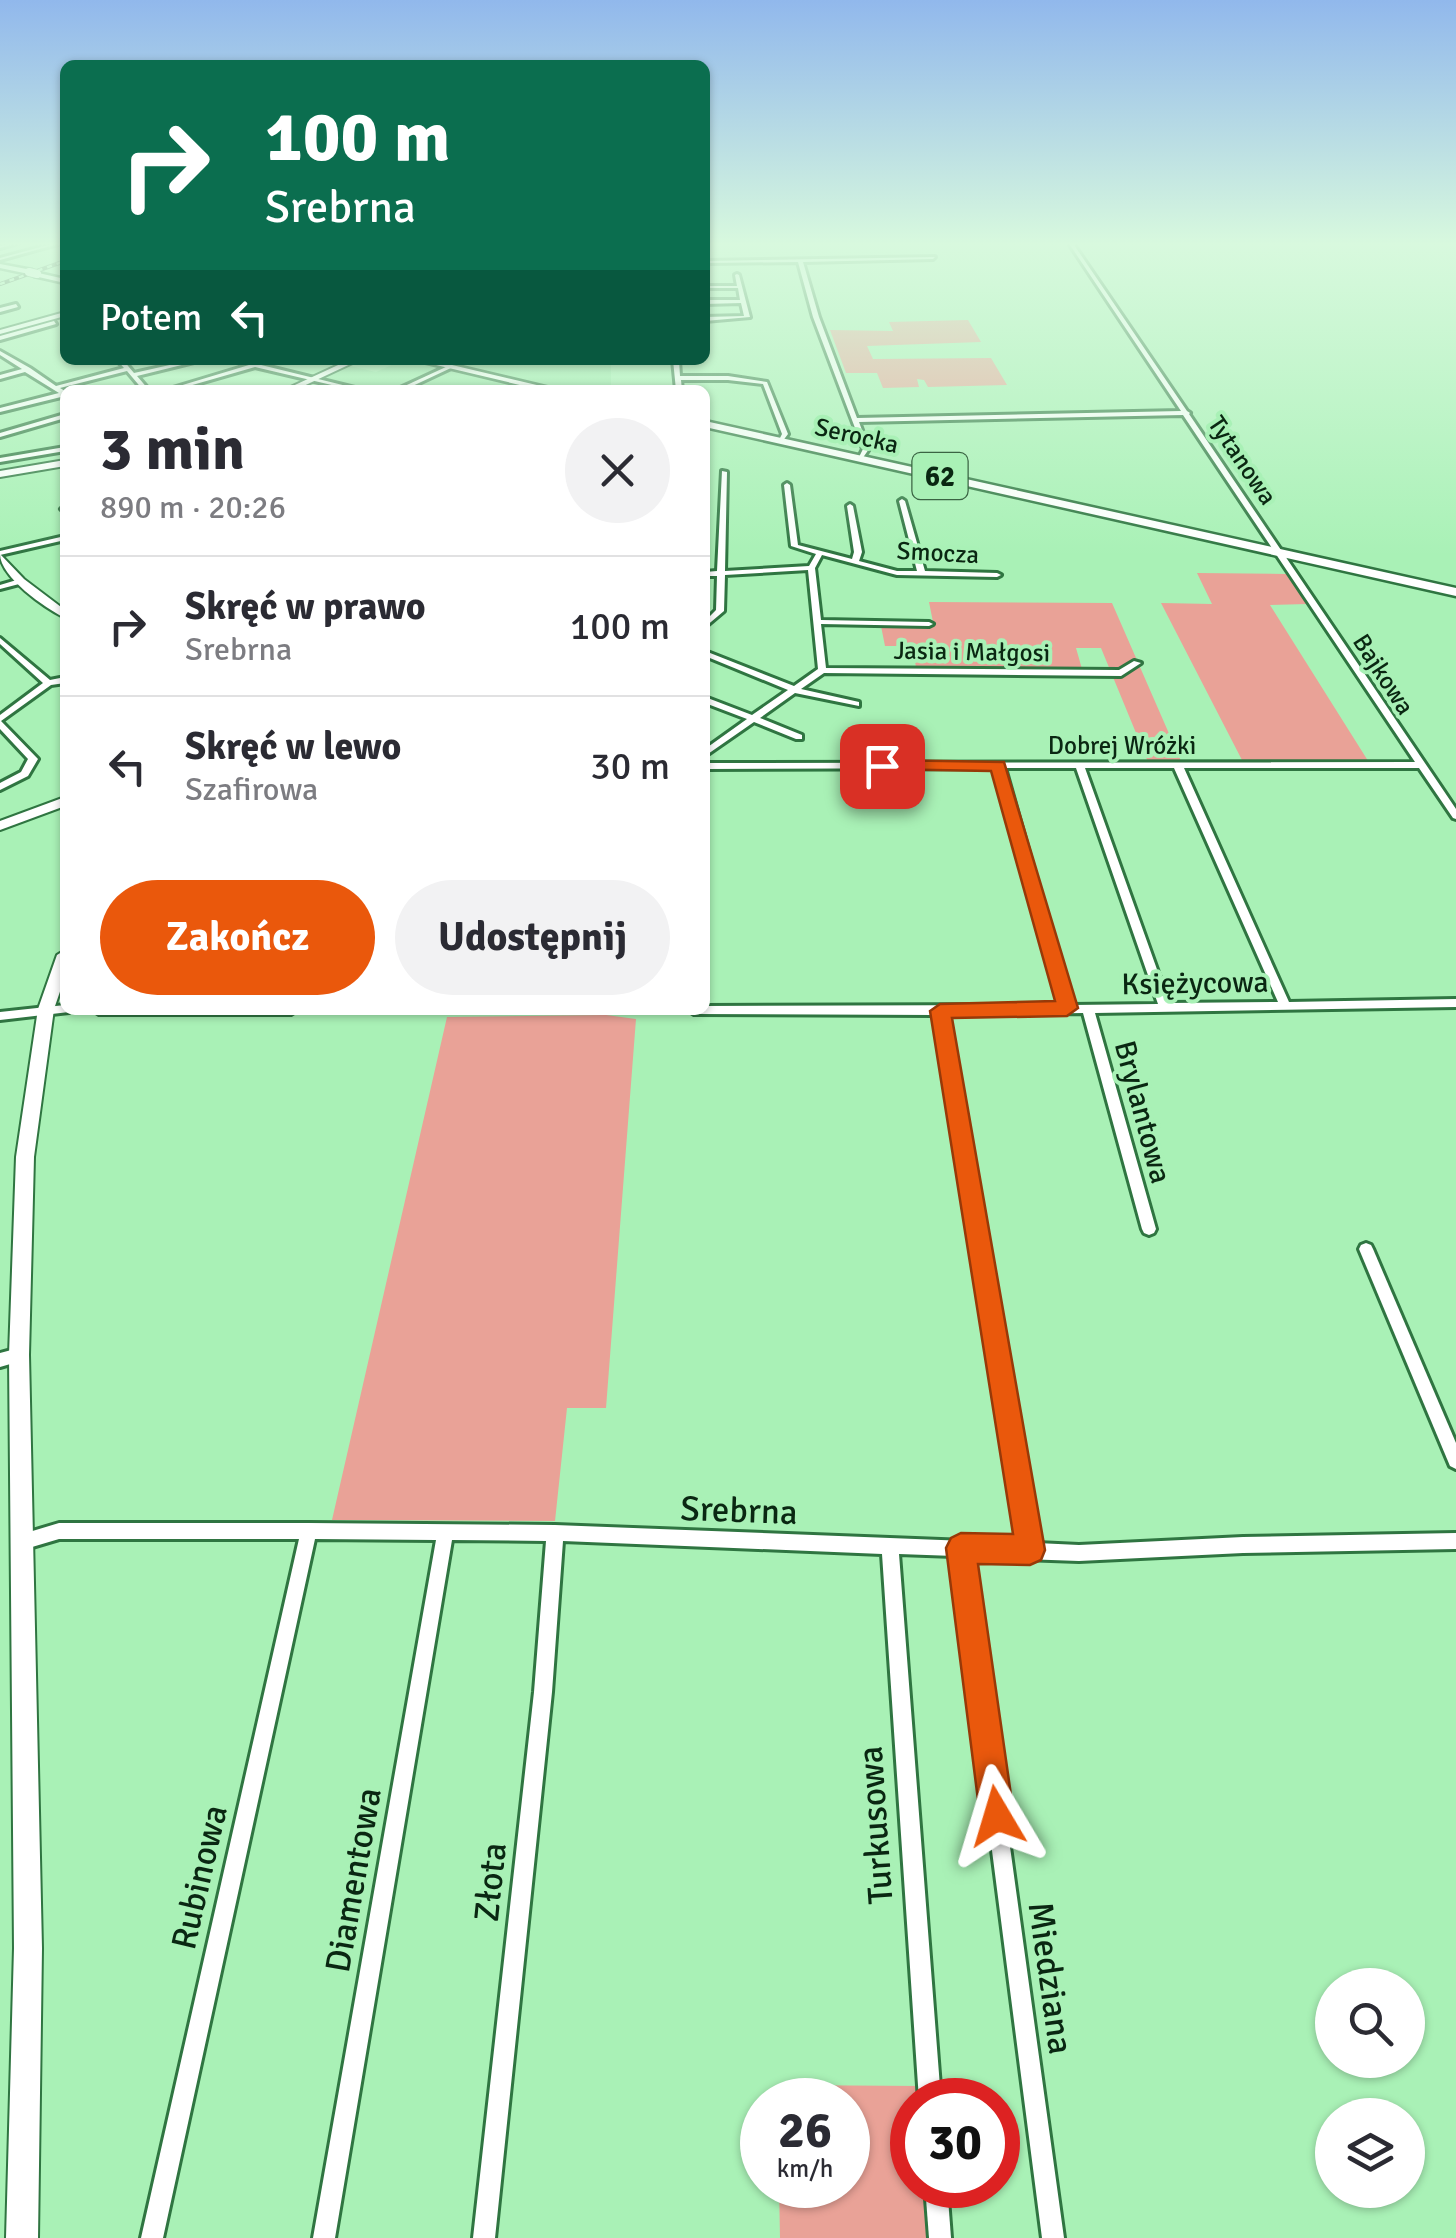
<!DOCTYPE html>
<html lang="pl">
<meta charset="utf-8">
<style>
body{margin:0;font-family:Signika,sans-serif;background:#f2f2f3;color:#2b2b33;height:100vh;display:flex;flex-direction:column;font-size:38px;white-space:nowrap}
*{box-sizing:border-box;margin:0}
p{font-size:32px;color:#7c7c81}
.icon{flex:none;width:55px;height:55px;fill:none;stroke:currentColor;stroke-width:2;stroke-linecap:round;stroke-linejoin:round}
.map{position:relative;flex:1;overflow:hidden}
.drawer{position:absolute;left:60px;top:385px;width:650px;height:630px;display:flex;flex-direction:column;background:#fff;border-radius:15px;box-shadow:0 2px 8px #0004}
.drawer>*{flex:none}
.top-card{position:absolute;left:60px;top:60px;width:650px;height:305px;border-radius:15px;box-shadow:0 2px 8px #0004;background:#0b6e4f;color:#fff;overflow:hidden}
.controls{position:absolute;left:1315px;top:1968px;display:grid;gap:20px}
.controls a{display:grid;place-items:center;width:110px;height:110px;border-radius:50%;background:#fff;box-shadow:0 2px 8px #0004;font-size:50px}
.speed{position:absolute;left:740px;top:2078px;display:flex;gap:20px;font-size:50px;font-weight:700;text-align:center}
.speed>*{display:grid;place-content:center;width:130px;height:130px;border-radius:50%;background:#fff;box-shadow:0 2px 8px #0004;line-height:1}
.speed small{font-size:25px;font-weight:400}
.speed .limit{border:15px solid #d22;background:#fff;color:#111}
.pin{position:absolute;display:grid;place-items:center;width:85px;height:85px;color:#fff;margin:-42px;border-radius:20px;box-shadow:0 5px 15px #0006}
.me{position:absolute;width:110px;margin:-55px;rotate:353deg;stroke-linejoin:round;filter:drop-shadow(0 0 8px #0008)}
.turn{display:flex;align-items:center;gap:35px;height:210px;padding:0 40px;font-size:45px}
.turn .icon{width:130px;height:130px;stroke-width:2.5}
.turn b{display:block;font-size:70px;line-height:85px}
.then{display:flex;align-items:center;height:95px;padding:0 40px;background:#0003;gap:20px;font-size:38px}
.round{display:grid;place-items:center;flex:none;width:105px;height:105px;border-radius:52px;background:#f2f2f3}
.overview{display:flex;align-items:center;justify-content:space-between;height:170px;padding:0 40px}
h1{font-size:60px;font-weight:700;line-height:75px}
.primary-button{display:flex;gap:20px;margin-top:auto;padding:20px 40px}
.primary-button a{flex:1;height:115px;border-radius:60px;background:#ea580c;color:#fff;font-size:40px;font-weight:700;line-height:115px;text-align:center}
.primary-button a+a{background:#f2f2f3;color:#2b2b33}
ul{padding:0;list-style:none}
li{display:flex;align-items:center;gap:30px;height:140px;padding:0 40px;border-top:2px solid #e1e1e2}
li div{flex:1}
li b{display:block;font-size:38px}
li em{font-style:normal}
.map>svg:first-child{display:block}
.built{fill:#9ae9a9}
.green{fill:#e9a297}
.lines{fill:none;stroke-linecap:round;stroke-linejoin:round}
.street-casing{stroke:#2f7541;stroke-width:6}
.secondary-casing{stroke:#2f7541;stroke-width:4}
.primary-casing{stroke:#2f7541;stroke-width:5}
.street{fill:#fff;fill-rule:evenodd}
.secondary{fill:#fff;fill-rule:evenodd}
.primary{fill:#fff;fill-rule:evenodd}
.rail-casing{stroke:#1b3d24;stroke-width:4}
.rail{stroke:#a9f1b6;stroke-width:2.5;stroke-dasharray:5;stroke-linecap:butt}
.primary-bridge-casing{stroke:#2f7541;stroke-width:10;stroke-linecap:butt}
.primary-bridge{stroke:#fff;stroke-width:8}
.route{fill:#ea580c;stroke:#983908;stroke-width:2.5}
.labels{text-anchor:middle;stroke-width:8;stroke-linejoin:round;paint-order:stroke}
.far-street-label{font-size:25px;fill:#0a2712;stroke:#a9f1b6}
.shield{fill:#a9f1b6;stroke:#3a6443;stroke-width:2.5}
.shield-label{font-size:28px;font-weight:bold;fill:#0a2712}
.street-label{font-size:30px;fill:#0a2712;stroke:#a9f1b6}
.near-street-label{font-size:35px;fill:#0a2712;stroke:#a9f1b6}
</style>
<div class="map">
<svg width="1456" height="2238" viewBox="0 0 1456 2238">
<rect width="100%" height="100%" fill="#a9f1b6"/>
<path class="built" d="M403 360H611V390H347L306 379 341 364 376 372Z"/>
<g class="green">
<path d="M968 320 981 342 867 346 873 359 991 358 1007 385 928 387 924 380 917 379 919 387 883 388 877 373H846L830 330 893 331 889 322Z"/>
<path d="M1197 573 1286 574 1307 604 1270 605 1370 764 1243 762 1161 603 1212 604Z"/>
<path d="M929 602 1112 603 1181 761 1148 762 1101 648H1076L1082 669 916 667 912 646H885L881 626 934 627Z"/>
<path d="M606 1015 636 1019 606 1408H567L555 1521 332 1520 447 1017Z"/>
<path d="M778 2085 922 2086 923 2100H912V2185H929L933 2238H780L779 2185H848V2100H778Z"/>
</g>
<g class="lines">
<defs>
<g id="street">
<path d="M15 242H21L0 248V246Z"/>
<path d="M59 242H65L0 260V258Z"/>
<path d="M1068 242H1072L1187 411 1190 413 1189 414 1456 809V819L1453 818 1419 768H1184L1289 1002 1456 999V1007L1095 1013 1156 1229 1154 1233 1149 1235 1144 1233 1142 1229 1083 1013 946 1015 1037 1543 1079 1545 1243 1537 1456 1533V1549L1243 1553 1079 1561 970 1557 1064 2238H1042L954 1556 899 1554 941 2100H919L882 1554 563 1541 552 1692 495 2238H473L534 1692 546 1541 452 1540 335 2238H313L436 1540 315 1539 163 2238H141L299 1539H59L22 1550 16 1548 14 1542 16 1536 59 1523H309L555 1525 1021 1543 935 1015 694 1014 688 1010H705V1006L1060 1005 995 768 705 769V763L1415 762 1183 415 859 422 869 449 862 459H858L863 449 813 317 798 262 705 263V261L935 257 933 259 803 262 819 317 857 418 1181 411ZM1005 768H1076L1158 1004 1072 1005ZM1085 768H1174L1278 1002 1169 1003Z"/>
<path d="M737 274 739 275 750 317 705 321V317L744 316 741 303 705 304V300H740L738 288H705V286H737L735 275Z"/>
<path d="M16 304 18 307 0 312V308Z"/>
<path d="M54 321 56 324 0 340V336Z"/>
<path d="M0 351 30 368 56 386 124 368 117 360H123L134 373 192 360H202L137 376 149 390H143L127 371 60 388 65 391V396L0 412V408L59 393 25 372 0 379V375L22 369 0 355Z"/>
<path d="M231 360H241L363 390H353L255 367 175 390H166L249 365Z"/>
<path d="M673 360H679L680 376H728L767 382 788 434 782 442H778L782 434 763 384 728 380H681L682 390H676Z"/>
<path d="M448 366 453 367 404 390H396Z"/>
<path d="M65 414V418L0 437V433Z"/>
<path d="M65 447V451L0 462V458Z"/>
<path d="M722 471 727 472 725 571 809 566 816 554 791 546 784 485 787 483 790 485 798 545 852 559 854 552 847 506 850 504 853 506 862 552 859 561 897 571H917L899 501 902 499 905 501 925 571 997 573 1001 575 997 577 897 575 822 555 815 568 821 620 929 622 933 624 929 626 821 624 826 668 1119 670 1134 661 1141 663 1121 676 824 673 801 689 859 702V706L795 693 760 718 802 735V739H796L754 722 705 756V749L747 719 705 703V697L752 715 788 690 705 656V651L794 686 818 669 808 570 725 575 724 611 705 627V621L716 610 717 576H705V572L717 571Z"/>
<path d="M64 507H65V513L61 509Z"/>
<path d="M65 536V540L0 555V551Z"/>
<path d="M20 579 24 581 23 583 0 589V585Z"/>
<path d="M0 638 50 680 65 677V683L51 685 1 721 38 759 28 776 0 790V783L21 772 28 759 0 729V715L43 683 0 644Z"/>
<path d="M65 1005V1010H70L69 1012 0 1020V1012Z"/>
<path d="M93 1010H297L291 1014H99Z"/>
<path d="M1366 1243 1371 1245 1373 1249 1456 1443V1469L1450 1466 1359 1249 1361 1245Z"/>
<path d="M19 1348 24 1350 26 1355 24 1360 0 1367V1353Z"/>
<path d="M925 2185H947L951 2238H929Z"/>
</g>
<g id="secondary">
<path d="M65 312V316L0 334V330Z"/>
<path d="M349 360H359L295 390H284Z"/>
<path d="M65 460V466L0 477V471Z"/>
<path d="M0 554 24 579 65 610V618C45 608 0 577 0 554Z"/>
<path d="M65 797V806L0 830V821Z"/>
<path d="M65 950V977L54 1009 34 1157 29 1355 42 1948 38 2238H6L14 1948 9 1355 16 1157 38 1009 57 955Z"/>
</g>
<g id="primary">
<path d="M0 264 32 270 33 272 29 274 0 268Z"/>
<path d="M34 272 65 279V283L34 276Z"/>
<path d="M415 360H431L558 390H541Z"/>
<path d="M705 421 1456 588V596L705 427Z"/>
</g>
</defs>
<use href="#street" class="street-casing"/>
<use href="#secondary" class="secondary-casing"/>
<use href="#primary" class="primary-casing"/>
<use href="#street" class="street"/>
<use href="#secondary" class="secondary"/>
<use href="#primary" class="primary"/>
<defs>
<path id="rail" d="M0 284 65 261"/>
</defs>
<use href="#rail" class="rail-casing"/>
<use href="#rail" class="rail"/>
<defs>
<path id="primary-bridge" d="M29 272 37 274"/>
</defs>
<use href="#primary-bridge" class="primary-bridge-casing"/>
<use href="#primary-bridge" class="primary-bridge"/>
</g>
<linearGradient id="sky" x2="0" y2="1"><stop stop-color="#91b8ec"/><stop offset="0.44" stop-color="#d8f9de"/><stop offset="1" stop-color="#d8f9de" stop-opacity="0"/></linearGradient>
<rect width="1456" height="555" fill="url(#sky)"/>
<path class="route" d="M882 760 1004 762 1078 1008 1067 1016 952 1018 1045 1550 1041 1560 1030 1565 978 1564 1014 1816 1009 1829 997 1834 985 1829 980 1816 946 1548 951 1538 961 1533 1013 1534 930 1011 940 1004 1055 1001 991 771 876 769V762Z"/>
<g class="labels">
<g class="far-street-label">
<text transform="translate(857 435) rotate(13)" y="9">Serocka</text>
<text transform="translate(1243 460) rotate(56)" y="9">Tytanowa</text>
<text transform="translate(938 552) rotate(3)" y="9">Smocza</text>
<text transform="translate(972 651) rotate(1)" y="9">Jasia i Małgosi</text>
<text transform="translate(1384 674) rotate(57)" y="9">Bajkowa</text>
<text x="1122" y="754">Dobrej Wróżki</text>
</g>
<rect class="shield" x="912.5" y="453" width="55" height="46" rx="8"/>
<g class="shield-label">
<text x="940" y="486">62</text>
</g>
<g class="street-label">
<text transform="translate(1195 983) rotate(-1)" y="10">Księżycowa</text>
<text transform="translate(1143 1112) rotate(75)" y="10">Brylantowa</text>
</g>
<g class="near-street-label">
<text transform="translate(739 1510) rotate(2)" y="12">Srebrna</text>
<text transform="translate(875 1825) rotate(-94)" y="12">Turkusowa</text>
<text transform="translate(199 1877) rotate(-77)" y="12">Rubinowa</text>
<text transform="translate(353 1880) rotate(-80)" y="12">Diamentowa</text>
<text transform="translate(490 1882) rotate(-84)" y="12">Złota</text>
<text transform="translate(1051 1978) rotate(82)" y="12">Miedziana</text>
</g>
</g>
</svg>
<div class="controls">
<a><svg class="icon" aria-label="search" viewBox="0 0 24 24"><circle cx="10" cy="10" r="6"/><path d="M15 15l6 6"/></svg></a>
<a><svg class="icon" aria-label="layers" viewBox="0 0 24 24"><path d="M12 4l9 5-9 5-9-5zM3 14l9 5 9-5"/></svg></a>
</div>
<div class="speed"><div>26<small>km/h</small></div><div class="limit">30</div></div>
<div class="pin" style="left:882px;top:766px;background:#d93025"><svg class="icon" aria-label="arrive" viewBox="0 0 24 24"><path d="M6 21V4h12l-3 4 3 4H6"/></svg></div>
<svg class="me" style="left:997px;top:1816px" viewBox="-20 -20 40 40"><path d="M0-17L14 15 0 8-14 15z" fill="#ea580c" stroke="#fff" stroke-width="4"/></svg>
<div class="top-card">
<div class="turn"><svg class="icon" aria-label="right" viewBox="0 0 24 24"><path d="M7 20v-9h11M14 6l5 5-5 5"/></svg><div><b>100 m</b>Srebrna</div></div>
<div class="then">Potem<svg class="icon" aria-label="left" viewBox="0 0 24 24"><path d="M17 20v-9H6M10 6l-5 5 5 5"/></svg></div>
</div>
<section class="drawer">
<div class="overview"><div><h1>3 min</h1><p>890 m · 20:26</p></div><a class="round"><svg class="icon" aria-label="close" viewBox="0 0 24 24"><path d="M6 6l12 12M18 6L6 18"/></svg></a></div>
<ul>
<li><svg class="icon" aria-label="right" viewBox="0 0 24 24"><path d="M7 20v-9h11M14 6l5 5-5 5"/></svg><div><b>Skręć w prawo</b><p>Srebrna</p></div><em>100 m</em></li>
<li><svg class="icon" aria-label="left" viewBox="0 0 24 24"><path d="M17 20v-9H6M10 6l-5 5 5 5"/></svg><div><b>Skręć w lewo</b><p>Szafirowa</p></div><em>30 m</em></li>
</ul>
<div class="primary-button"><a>Zakończ</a><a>Udostępnij</a></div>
</section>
</div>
